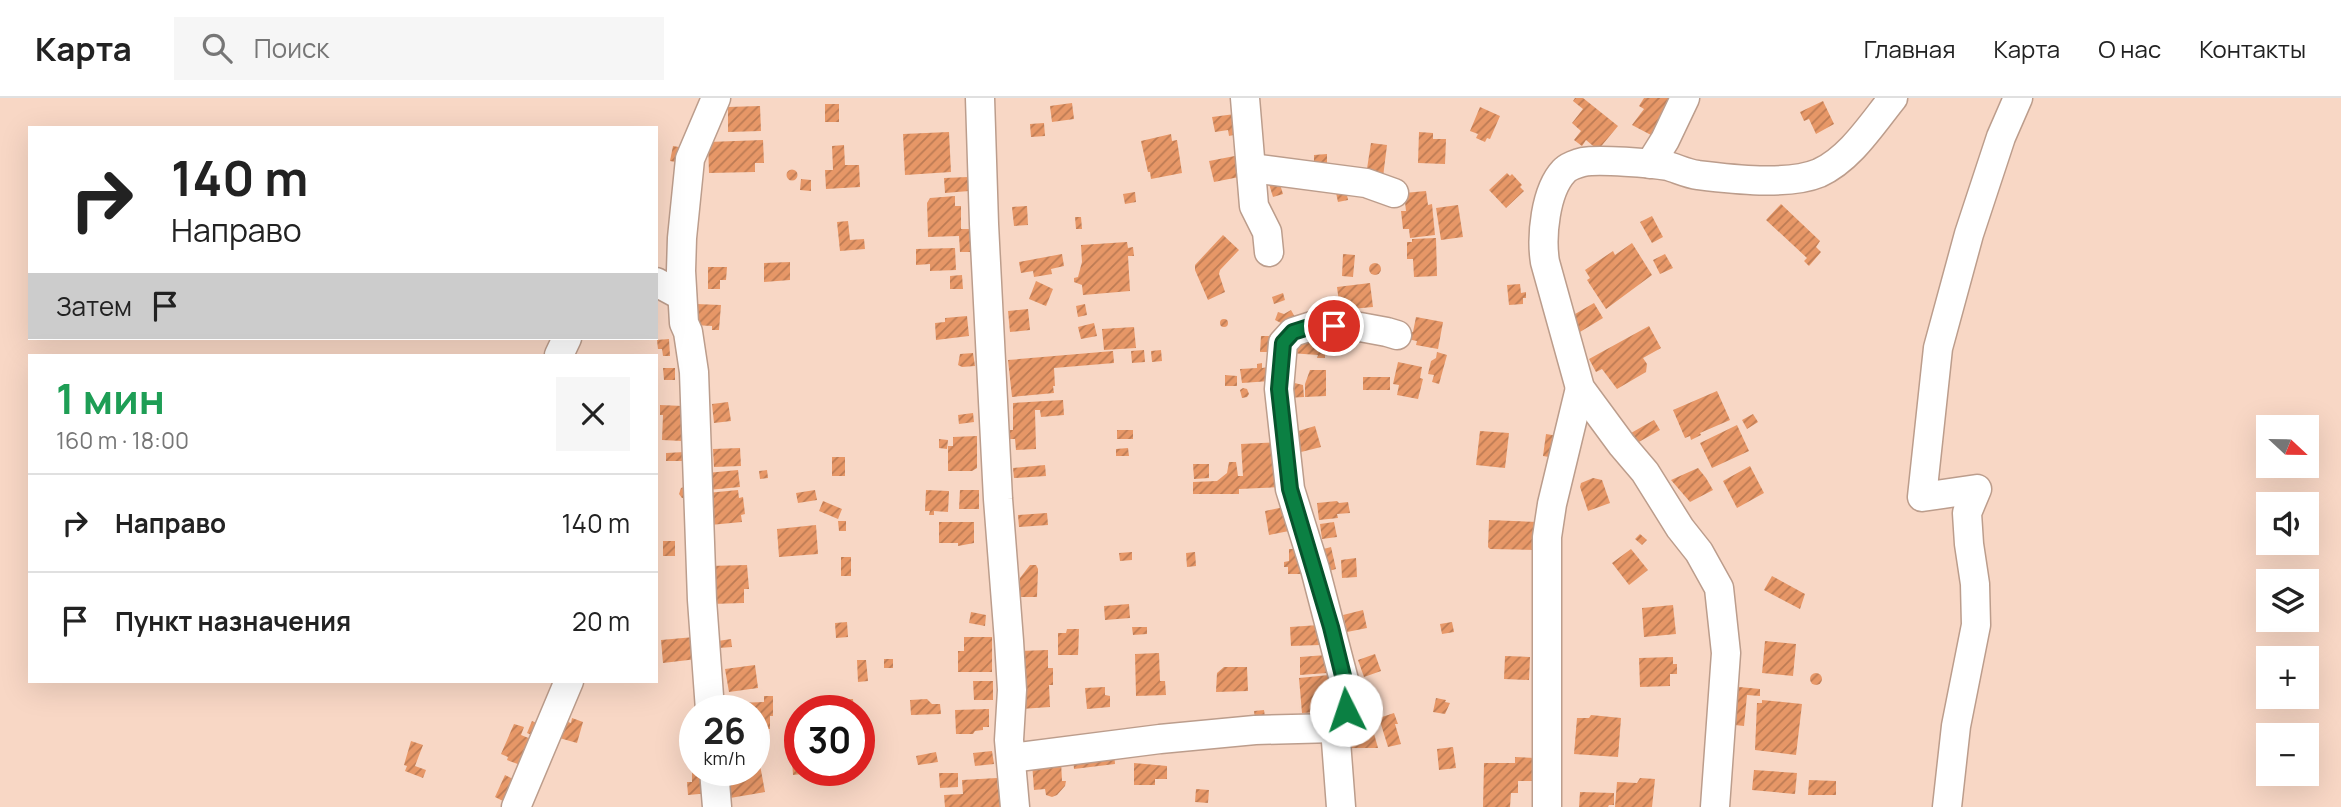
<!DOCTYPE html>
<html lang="ru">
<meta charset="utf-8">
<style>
body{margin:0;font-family:Manrope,sans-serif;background:#f6f6f6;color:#222;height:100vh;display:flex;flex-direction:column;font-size:26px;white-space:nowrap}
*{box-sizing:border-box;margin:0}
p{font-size:23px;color:#767676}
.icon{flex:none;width:38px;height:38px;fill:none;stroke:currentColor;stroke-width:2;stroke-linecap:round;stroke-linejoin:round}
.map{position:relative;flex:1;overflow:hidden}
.details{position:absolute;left:28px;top:256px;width:630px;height:329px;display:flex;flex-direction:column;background:#fff;border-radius:0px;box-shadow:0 7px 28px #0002}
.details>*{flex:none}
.hud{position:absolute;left:28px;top:28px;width:630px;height:214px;border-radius:0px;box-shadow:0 7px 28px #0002;background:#fff;color:#222;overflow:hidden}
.needle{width:46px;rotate:112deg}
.buttons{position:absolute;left:2256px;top:317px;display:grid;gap:14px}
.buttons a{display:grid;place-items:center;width:63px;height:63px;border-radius:0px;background:#fff;box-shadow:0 7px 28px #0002;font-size:35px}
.speed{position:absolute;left:679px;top:597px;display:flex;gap:14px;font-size:35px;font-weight:700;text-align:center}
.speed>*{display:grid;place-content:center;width:91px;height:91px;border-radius:50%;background:#fff;box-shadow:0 7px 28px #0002;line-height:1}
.speed small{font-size:18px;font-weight:400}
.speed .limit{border:10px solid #d22;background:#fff;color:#111}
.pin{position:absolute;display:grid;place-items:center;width:60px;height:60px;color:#fff;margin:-30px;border:4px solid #fff;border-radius:50%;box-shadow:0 2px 7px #0007}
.me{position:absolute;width:77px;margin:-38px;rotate:356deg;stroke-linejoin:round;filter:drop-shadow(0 0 5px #0008)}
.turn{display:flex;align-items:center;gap:24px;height:147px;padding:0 28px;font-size:32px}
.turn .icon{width:91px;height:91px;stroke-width:2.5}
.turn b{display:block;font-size:49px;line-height:60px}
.then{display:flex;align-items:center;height:66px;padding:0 28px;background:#0003;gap:14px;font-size:26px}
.round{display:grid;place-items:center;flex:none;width:74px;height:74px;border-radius:0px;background:#f6f6f6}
.overview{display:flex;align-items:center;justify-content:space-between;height:119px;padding:0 28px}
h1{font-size:42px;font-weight:700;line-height:52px;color:#1e9e55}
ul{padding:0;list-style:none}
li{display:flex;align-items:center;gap:21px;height:98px;padding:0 28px;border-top:2px solid #e0e0e0}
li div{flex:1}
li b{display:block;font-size:26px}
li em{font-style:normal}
header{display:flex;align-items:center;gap:42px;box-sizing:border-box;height:98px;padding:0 35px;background:#fff;border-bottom:2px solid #e0e0e0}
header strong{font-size:33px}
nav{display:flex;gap:38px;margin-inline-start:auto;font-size:24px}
.search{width:490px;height:63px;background:#f6f6f6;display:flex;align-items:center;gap:18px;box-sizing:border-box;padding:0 24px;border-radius:0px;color:#767676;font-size:26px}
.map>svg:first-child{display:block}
.building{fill:url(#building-hatch)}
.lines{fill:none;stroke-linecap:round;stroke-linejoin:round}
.minor-casing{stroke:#bc9d8c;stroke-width:31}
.minor{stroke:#fff;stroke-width:28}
.route-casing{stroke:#07532c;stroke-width:18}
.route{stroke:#0b8043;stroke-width:12}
</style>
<header>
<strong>Карта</strong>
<div class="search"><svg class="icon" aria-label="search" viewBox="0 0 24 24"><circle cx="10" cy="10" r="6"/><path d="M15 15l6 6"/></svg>Поиск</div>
<nav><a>Главная</a><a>Карта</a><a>О нас</a><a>Контакты</a></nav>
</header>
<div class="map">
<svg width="2341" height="709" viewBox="0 0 2341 709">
<defs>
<pattern id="building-hatch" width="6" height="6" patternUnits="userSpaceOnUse" patternTransform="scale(1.75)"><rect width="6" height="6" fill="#e79767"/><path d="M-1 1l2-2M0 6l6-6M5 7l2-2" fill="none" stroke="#bc7b54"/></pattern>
</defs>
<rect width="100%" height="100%" fill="#f8d7c5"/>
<g class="building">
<path d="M1575 0H1583L1618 28 1598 52 1586 42 1582 48 1574 42 1581 33 1572 25 1583 11 1573 3Z"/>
<path d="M1644 0H1672L1651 37 1632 27 1644 11 1639 8Z"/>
<path d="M1823 3 1834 26 1816 36 1809 21 1804 23 1800 14Z"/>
<path d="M1072 5 1074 21 1052 24 1050 8Z"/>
<rect x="825" y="6" width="14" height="18"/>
<path d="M760 8 761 33 728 34V9Z"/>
<path d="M1480 9 1500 18 1490 41 1487 40 1485 44 1476 40 1478 36 1470 33Z"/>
<path d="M1235 16 1238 36 1229 38 1228 32 1215 34 1212 19Z"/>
<path d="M1044 25 1045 38 1031 39 1030 26Z"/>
<path d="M949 34 951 74 905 77 903 36Z"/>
<path d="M1419 34 1433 35V41H1446L1445 66 1418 65Z"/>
<path d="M1171 36 1172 43 1177 42 1182 75 1151 81 1150 74H1148L1141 43Z"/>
<path d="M763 42 764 65H755V74L709 75 708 44Z"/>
<path d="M1371 45 1387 47 1383 79 1366 77Z"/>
<path d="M844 47 845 67H859L860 89 826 91 825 72H833L832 48Z"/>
<path d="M673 48 684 50 681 65 670 63Z"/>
<path d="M1327 56V65L1314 66V57Z"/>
<path d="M1240 57 1244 78 1214 84 1209 63Z"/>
<circle cx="792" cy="77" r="5.5"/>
<path d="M1507 75 1510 78 1512 76 1522 87 1520 89 1524 93 1506 110 1489 92Z"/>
<path d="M968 79 969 93 945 95 944 80Z"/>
<path d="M801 81 811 82V93L800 92Z"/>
<path d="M1279 83 1283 96 1273 99 1269 86Z"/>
<path d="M1346 92 1348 102 1338 104 1336 95Z"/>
<path d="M1426 93 1428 107 1432 106 1435 137 1410 140 1409 131H1403L1401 113H1406L1404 95Z"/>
<path d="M1135 94 1136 104 1125 106 1123 96Z"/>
<path d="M955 98V108H961V131H975L976 154H960L959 138 928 139 927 105 930 100Z"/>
<path d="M1781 106 1820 143 1816 149 1821 154 1809 168 1804 163 1807 160 1766 122Z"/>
<path d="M1458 107 1463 139 1441 142 1436 110Z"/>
<path d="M1027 108 1028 127 1014 128 1012 109Z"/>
<path d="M1652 118 1663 139 1652 145 1640 124Z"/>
<path d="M1075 119H1081L1082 131H1076Z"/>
<path d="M848 123 850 142 864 141 865 151 840 153 837 124Z"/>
<path d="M1223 137 1239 152 1220 172 1219 176 1225 194 1208 202 1195 172V167Z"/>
<path d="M1436 140 1437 178 1414 179 1413 161H1407V144H1412V141Z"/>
<path d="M1127 144 1128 150 1133 149 1134 158H1128L1130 193 1083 197 1082 187 1074 184V180L1078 179 1082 164 1081 147Z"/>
<path d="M1632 145 1652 177 1606 211 1587 182 1590 180 1585 172 1613 153 1615 157Z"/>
<path d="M955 150 956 172 930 173V166L916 167V151Z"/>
<path d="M1062 156 1064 168 1051 171 1052 176 1034 179 1033 173 1021 175 1019 164Z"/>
<path d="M1343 156 1355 157 1353 179 1342 178Z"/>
<path d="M1665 156 1673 170 1660 176 1653 162Z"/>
<path d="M790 164V182L764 184V165Z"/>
<circle cx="1375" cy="171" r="6"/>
<path d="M708 169H727L726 182H720V191H708Z"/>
<path d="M962 177 963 191H950V178Z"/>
<path d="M1036 183 1053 191 1046 208 1029 201Z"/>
<path d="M1370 185 1373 209 1340 212 1337 189Z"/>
<path d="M1520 186 1521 195 1526 194V200H1523V206L1509 207 1507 187Z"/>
<path d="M1283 195 1285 202 1274 206 1272 199Z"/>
<path d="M1594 205 1603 220 1575 237 1570 219Z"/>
<path d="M696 206 721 207 719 232H712V228L694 227Z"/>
<path d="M1085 206 1087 217 1078 219 1076 208Z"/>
<path d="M1028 211 1030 232 1010 234 1008 213Z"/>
<path d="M1291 212 1296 221 1280 227 1281 225 1275 222 1278 214 1284 216Z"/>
<path d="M967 218 969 238 936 242 935 225 945 224V220Z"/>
<path d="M1416 219 1443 224 1438 251 1416 247 1417 243 1402 240 1403 232 1413 234Z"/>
<circle cx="1224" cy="225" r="4"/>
<path d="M1094 225 1097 238 1081 241 1078 229Z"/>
<path d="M1649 228 1661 250 1643 260 1647 266 1646 274 1617 291 1602 271 1596 274 1589 261Z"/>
<path d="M1134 229 1136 250 1104 252 1102 231Z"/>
<path d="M1335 234 1334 254H1325V260H1317L1318 257 1290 255 1297 241Z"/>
<path d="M1261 238H1273V254H1260Z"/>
<path d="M669 241 670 258H663L662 251H658L657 242Z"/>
<path d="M1144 252 1145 264 1132 265 1131 253Z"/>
<path d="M1161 252 1162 263 1152 264 1151 253Z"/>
<path d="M1113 253 1114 265 1054 270 1055 288H1053L1054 295 1012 299 1008 262Z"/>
<path d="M1437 254 1447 257 1439 286 1432 284 1434 277 1428 276 1431 263 1436 260Z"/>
<path d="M973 255 975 268 962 269 958 267 960 256Z"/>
<path d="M1398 264 1422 269 1420 280 1423 281 1418 301 1397 297 1399 287 1393 286Z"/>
<path d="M1262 265V270L1269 269 1270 283 1242 285 1240 271 1257 270V266Z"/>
<path d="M663 270H675V282H664Z"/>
<path d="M1310 272H1326V298L1305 299V286Z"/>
<path d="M1225 277 1237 278V288H1225Z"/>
<rect x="1363" y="279" width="27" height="13"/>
<path d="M1286 283 1303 287 1304 299 1287 300Z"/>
<path d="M1243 290 1247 291 1249 296 1247 299 1242 300 1240 292Z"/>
<path d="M1717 293 1730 322 1700 335 1701 337 1691 342 1690 338 1685 340 1673 312Z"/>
<path d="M1063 302 1064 317 1041 319 1040 312H1035L1036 351 1016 352 1015 341H1009V332H1013V305Z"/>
<path d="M728 304 731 323 714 325 712 306Z"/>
<path d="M660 307 683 308 682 343 662 342 663 317H660Z"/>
<path d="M973 315 974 324 959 326 958 317Z"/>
<path d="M1753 316 1758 324 1747 331 1742 322Z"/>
<path d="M1654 322 1660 332 1637 345 1631 335Z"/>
<path d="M1737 327 1749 353 1712 370 1700 345Z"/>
<path d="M1315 328 1321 349 1301 354 1295 334Z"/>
<rect x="1117" y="332" width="16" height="9"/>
<path d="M1480 333 1509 335 1505 370 1476 367Z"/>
<path d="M1546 336 1558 338 1555 360 1543 358Z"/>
<path d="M977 338V370L972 373H948V348H953V339Z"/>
<path d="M939 341 948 342 947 351 939 350Z"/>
<path d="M1281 344 1283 389 1239 391V396H1193V384L1217 383 1227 375 1229 364H1236L1238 378H1243L1241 346Z"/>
<path d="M740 350 741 368 714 369 713 351Z"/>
<path d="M1128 350 1129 358H1116V351Z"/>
<path d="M685 354V363H666V355Z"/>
<rect x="832" y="359" width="13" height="19"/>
<path d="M1193 366H1209V380L1194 381Z"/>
<path d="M1045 367 1046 378 1014 380 1013 370Z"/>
<path d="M1750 368 1764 395 1737 410 1723 383Z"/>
<path d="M1698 370 1706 380 1713 392 1690 404 1671 382Z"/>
<path d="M738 372 740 389 708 392 707 375Z"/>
<path d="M767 372 768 380 760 381 759 373Z"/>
<path d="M1593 380 1602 382 1610 405 1588 413 1580 389 1581 385Z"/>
<path d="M684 389 686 400H682L679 396 681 390Z"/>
<path d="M738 392 739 400 743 399 745 416 741 417 742 424 710 427 707 395Z"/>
<path d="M815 392 817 402 798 405 796 395Z"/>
<path d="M926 392 949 393 948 414 934 413V417H929L930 413H925Z"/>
<path d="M960 392H979V411H959Z"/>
<path d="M823 403 842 411 838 421 819 413Z"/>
<path d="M1337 403 1339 405 1348 404 1350 415 1337 416 1338 420 1319 422 1317 405Z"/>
<path d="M1284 409 1289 433 1269 437 1265 413Z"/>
<path d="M1047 415 1048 427 1019 429 1018 417Z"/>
<path d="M1489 422 1538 424 1536 452 1490 451 1488 449Z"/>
<path d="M838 423H846V433H839Z"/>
<path d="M939 424H974V445L958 448V445H939Z"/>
<path d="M1334 424 1337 439 1322 441 1320 426Z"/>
<path d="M816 427 818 456 779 459 777 431Z"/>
<path d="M1640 436 1647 442 1642 447 1635 441Z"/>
<rect x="663" y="443" width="12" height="15"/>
<path d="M1331 449 1336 471 1325 474 1320 452Z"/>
<path d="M1289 451H1301V476H1288V469H1284V464L1289 463Z"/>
<path d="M1631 451 1648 472 1629 487 1612 465Z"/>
<path d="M1132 454V462L1120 463 1119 455Z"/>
<path d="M1195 454 1196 468 1187 469 1186 455Z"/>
<rect x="841" y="459" width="10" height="19"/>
<path d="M1356 460 1357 479 1342 480 1341 462Z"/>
<path d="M747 467 749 491H744V505L710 506 708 468Z"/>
<path d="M1030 467H1036L1038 471 1037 499H1019L1020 480Z"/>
<path d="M1772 478 1805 496 1800 511 1764 492Z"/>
<path d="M1129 506 1130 520 1105 522 1104 508Z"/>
<path d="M1673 507 1676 536 1644 539 1642 510Z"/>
<path d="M1363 512 1367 530 1347 534 1343 517Z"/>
<path d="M971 514 986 517 985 528 969 525Z"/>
<path d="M847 524 848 539 836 540 835 525Z"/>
<path d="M1452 524 1454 534 1442 536 1440 526Z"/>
<path d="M1319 527 1320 547 1291 548 1290 529Z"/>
<path d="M1132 529H1147V536L1133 537Z"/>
<path d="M1067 531H1079L1078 557H1058V535H1066Z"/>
<path d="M694 539 697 561 663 565 661 542Z"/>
<path d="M964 539H992V574H958V553H964Z"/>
<path d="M731 541 732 549 719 550 718 543Z"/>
<path d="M1765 543 1796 546 1793 578 1762 575Z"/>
<path d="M1048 552V570H1053V587H1049L1050 609 1021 611 1019 553Z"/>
<path d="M1159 555 1160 583H1165L1166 597 1136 598 1135 556Z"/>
<path d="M1375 556 1381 573 1364 579 1358 562Z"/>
<path d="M1326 557 1327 575 1300 577V559Z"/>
<path d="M1505 558 1530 559 1529 582 1504 581Z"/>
<path d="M1673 559V566H1677V576H1670V588L1640 589 1639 560Z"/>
<rect x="884" y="561" width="9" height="9"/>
<path d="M857 562H866L868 583 858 584Z"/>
<path d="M755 567 758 590 729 594 725 571Z"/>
<path d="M1224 569H1247L1248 593 1216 594 1217 575Z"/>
<circle cx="1816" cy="581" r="6"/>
<path d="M1329 577 1330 589H1327L1328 598 1331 599 1332 613 1302 615 1299 580Z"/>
<path d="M973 583H993V602H974Z"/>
<path d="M1729 588 1760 591V598L1747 597 1744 628 1725 626Z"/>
<path d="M1105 589V597L1110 598V609L1087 611 1085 590Z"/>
<path d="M764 598H773V618H770V631H754V612H736V605L764 604Z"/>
<path d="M1436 600 1446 602 1445 604 1450 605 1445 616 1433 614Z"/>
<path d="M840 601H853L854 612H840Z"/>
<path d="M927 601 932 606H940L941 616 911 617 910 602Z"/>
<path d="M1762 602 1802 606 1796 657 1755 652 1757 605H1762Z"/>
<path d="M989 611V629H983V632L975 633 973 636H956L955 612Z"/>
<path d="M1264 612 1265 619 1255 621 1254 613Z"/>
<path d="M1394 615 1398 626H1395L1401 646 1388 649 1379 620Z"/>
<path d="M1591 617 1621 620 1618 659 1574 656 1577 620H1589Z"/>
<path d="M572 620 583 624 577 645 556 639 562 622 571 625Z"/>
<path d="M532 623 546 629 541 641 527 635Z"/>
<path d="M514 626 524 629 521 637 536 643 523 668 507 662 508 659 501 656Z"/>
<path d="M1373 632 1378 650H1344L1343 633Z"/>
<path d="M411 643 423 647 415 668 426 672 423 680 405 673 407 668 404 667Z"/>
<path d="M1453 649 1456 670 1439 672 1437 651Z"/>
<path d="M992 653 994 666 975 668 973 655Z"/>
<path d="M1114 653 1115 666 1074 671 1073 658Z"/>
<path d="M936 654 938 664 918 667 916 658Z"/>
<path d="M1515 659 1536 660V683H1518V695H1511L1510 709H1483L1484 665H1515Z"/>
<path d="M800 661V672H821V674L793 677 792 662Z"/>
<path d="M1061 663 1062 683H1066L1065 688 1057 697 1052 699 1046 697 1045 691 1034 692 1032 665Z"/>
<path d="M1134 665 1167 668V681H1155V687H1134Z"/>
<path d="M760 667 765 694 730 700 726 673 754 672V668Z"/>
<path d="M708 672 710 695 688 697 687 684H692V673Z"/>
<path d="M1754 672 1797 675 1795 696 1752 692Z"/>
<path d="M939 675H958V689L940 690Z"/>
<path d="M505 677 517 683 507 705 495 699Z"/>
<path d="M997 680 998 692H1001L1000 709H945L944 697 963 696 962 682Z"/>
<path d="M1640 680 1655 681 1652 709H1615L1617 684 1637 685Z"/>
<path d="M1809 682 1836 683V697H1808Z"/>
<path d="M1196 691 1209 692 1208 705 1195 704Z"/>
<path d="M1580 694 1614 695V707H1609L1608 709H1579Z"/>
</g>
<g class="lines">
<defs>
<g id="minor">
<path d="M980 0 984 126 998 401 1009 543 1012 592 1009 642 1015 709"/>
<path d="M1245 0 1254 108 1267 134 1269 154"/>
<path d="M1650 66 1665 42 1685 0"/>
<path d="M1251 70 1366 85 1394 95"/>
<path d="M656 184 682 198"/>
<path d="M559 257 567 240"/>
<path d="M710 612 702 502 694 274 688 234 684 225 681 173 682 140 690 61 716 0"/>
<path d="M1012 660 1160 641 1255 632 1335 630"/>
<path d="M714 672 717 709"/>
<path d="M516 709 569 583"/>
<path d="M1341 709 1335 630 1341 625 1346 612 1345 586 1315 471 1290 391 1279 291 1283 245 1293 234 1315 227 1360 229 1387 234 1397 237"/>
<path d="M1547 709V439L1552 406 1580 290"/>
<path d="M1715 709 1726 555 1719 490 1699 454 1680 430 1645 374 1622 347 1580 290 1545 164C1541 139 1545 93 1564 73 1567 69 1578 65 1583 64 1599 61 1651 65 1668 68 1678 71 1688 76 1698 77 1731 81 1788 88 1819 75 1850 61 1872 26 1893 0"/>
<path d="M1947 709 1956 628 1976 527 1975 486 1969 446 1967 415 1977 391 1922 399 1938 250 1969 136 2001 39 2018 0"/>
</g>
</defs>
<use href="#minor" class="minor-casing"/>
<use href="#minor" class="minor"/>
</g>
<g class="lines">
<defs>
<path id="route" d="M1334 228 1315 227 1293 234 1283 245 1279 291 1290 391 1331 529 1345 586 1346 612"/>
</defs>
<use href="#route" class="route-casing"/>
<use href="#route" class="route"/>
</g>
</svg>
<div class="buttons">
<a><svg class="needle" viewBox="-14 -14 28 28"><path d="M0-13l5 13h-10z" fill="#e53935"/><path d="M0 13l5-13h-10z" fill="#767676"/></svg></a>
<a><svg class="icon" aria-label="sound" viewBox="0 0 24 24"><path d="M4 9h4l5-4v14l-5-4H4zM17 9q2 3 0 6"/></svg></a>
<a><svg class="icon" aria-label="layers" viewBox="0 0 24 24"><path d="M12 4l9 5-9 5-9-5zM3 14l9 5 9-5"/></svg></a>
<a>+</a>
<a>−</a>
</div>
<div class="speed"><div>26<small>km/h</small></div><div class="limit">30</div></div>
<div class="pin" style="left:1334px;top:228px;background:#d93025"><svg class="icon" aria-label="arrive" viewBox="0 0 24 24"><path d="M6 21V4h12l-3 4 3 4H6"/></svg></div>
<svg class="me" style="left:1346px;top:612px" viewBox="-20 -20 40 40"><circle r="19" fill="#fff"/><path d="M0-13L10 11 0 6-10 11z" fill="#0b8043"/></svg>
<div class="hud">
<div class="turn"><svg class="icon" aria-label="right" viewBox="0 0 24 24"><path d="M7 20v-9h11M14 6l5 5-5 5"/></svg><div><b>140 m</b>Направо</div></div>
<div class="then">Затем<svg class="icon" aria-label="arrive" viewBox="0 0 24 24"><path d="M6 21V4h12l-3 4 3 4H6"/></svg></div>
</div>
<section class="details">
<div class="overview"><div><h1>1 мин</h1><p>160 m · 18:00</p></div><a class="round"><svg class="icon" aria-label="close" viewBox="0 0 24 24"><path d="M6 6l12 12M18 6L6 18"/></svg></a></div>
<ul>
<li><svg class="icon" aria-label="right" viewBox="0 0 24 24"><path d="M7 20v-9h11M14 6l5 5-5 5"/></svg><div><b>Направо</b></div><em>140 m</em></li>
<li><svg class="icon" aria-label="arrive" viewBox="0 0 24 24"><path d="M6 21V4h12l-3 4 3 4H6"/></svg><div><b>Пункт назначения</b></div><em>20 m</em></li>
</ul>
</section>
</div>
